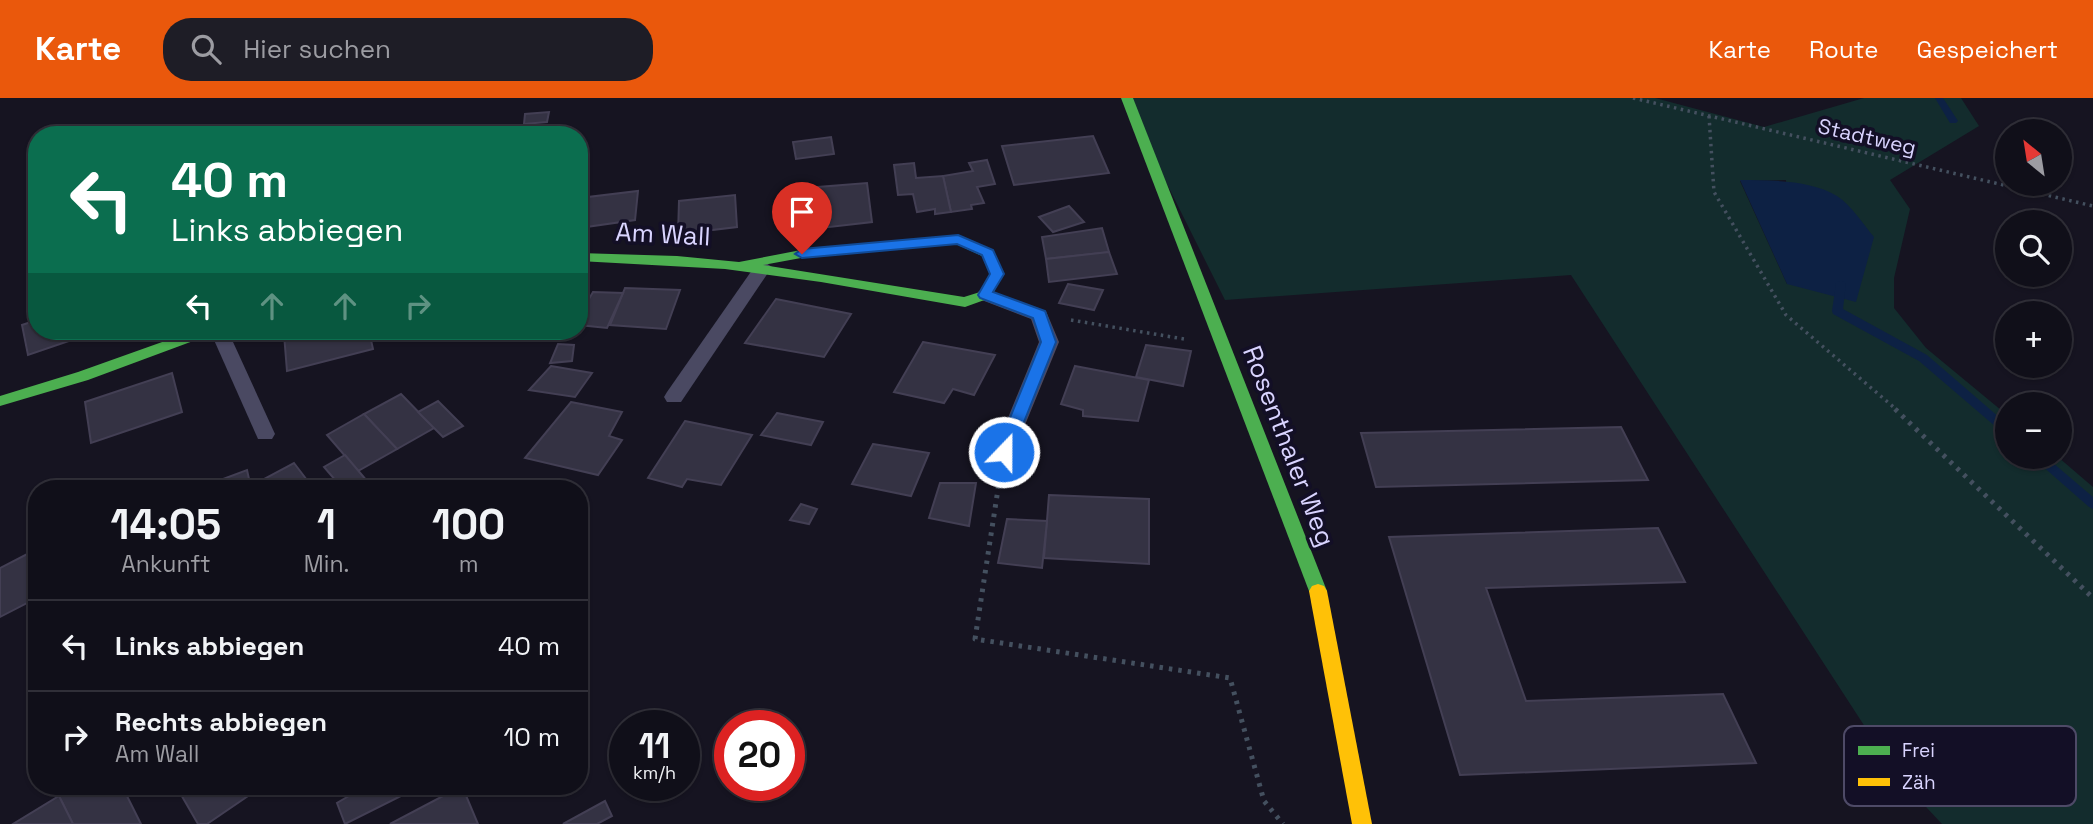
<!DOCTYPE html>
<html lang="de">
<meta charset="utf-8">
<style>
body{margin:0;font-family:"Space Grotesk",sans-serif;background:#1e1d26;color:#f1f3f6;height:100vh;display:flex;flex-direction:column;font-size:26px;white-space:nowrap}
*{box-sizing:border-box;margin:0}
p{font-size:23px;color:#9c9ca2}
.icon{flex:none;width:38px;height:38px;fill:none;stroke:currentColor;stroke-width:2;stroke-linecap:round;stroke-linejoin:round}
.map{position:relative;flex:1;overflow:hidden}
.details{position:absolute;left:28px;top:382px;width:560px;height:315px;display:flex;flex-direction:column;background:#100f19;border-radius:28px;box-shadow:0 2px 5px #0004,0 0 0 2px #302f38}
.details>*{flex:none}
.top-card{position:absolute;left:28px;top:28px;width:560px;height:214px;border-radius:28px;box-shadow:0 2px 5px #0004,0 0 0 2px #302f38;background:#0b6e4f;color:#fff;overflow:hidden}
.needle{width:46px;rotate:330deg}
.controls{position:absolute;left:1995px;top:21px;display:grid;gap:14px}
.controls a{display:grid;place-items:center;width:77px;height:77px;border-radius:50%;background:#100f19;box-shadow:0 2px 5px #0004,0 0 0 2px #302f38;font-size:35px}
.speed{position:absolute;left:609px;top:612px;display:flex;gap:14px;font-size:35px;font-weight:700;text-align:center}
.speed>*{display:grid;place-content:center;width:91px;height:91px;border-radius:50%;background:#100f19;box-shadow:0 2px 5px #0004,0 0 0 2px #302f38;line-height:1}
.speed small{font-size:18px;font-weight:400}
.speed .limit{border:10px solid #d22;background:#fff;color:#111}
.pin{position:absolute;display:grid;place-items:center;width:60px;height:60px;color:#fff;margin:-72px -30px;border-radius:50% 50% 50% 0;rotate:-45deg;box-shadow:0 0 7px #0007}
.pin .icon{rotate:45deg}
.me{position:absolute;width:77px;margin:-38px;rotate:22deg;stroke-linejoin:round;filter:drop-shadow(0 0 5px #0008)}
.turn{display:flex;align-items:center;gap:24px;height:147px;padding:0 28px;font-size:32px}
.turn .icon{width:91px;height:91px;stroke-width:2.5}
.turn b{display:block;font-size:49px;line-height:60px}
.lanes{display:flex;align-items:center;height:66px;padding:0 28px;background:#0003;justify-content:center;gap:35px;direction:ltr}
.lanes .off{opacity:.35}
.eta{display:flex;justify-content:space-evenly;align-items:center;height:119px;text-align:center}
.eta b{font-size:42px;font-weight:600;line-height:49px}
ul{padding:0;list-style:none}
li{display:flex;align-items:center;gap:21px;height:91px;padding:0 28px;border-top:2px solid #302f38}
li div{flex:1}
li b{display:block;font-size:26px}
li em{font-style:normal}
header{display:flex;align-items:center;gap:42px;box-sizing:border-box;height:98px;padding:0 35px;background:#ea580c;color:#fff}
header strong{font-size:33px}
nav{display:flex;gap:38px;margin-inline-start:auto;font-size:24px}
.search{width:490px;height:63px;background:#1e1d26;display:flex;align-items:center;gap:18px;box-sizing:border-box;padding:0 24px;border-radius:28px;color:#9c9ca2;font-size:26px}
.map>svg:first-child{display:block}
.green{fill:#132c2d;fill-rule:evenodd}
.water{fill:#0d2144}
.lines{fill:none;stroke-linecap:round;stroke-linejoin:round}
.stream{fill:#0d2144;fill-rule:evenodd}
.building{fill:#343243;stroke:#433f54;stroke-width:2}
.path-far1{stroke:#44505f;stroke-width:3.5;stroke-dasharray:2.5 4.5;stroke-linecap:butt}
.path{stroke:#44505f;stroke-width:5;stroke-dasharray:3.5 6;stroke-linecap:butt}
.lane{fill:#4a4962;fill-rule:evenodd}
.fast{fill:#4caf50;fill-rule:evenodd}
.slow{fill:#ffc107;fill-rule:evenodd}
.route{fill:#1a73e8;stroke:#114b97;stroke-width:2}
.labels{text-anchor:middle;stroke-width:7;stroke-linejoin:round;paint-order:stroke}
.far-street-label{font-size:21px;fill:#d9d4ff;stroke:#130f26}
.street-label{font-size:26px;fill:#d9d4ff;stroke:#130f26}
.key{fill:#130f26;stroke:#4e4a67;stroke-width:2}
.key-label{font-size:19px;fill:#d9d4ff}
</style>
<header>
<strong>Karte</strong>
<div class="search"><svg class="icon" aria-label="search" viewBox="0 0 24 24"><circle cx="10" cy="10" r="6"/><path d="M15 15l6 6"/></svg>Hier suchen</div>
<nav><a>Karte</a><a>Route</a><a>Gespeichert</a></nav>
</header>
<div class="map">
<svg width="2093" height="726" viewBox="0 0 2093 726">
<rect width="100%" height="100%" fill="#161421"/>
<path class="green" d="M1124 0H1655L1764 29 1864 0H1961L1979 28 1890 82 1910 111 1894 180V210L1926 250 2007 317V359H2058L2093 389V726H1942L1897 678 1571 177 1225 202ZM1786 82 1787 186 1740 83Z"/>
<path class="water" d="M1740 82C1769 82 1812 82 1837 98 1852 108 1863 126 1874 139L1856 204 1787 186Z"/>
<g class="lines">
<g class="stream">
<path d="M1935 0H1943L1958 23 1956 25H1950Z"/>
<path d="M1841 182 1846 185 1843 211 1927 257 2007 326V336L2003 335 1919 263 1833 216 1832 213 1836 185Z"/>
<path d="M2032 359H2046L2093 399V411L2089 409Z"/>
</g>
</g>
<g class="building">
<path d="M549 14 547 24 524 26 525 16Z"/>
<path d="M1093 38 1109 75 1014 87 1002 48Z"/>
<path d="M831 39 834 56 796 61 793 44Z"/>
<path d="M987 62 995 86 977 89 984 105 971 107 972 111 951 114 943 78 973 73 969 65Z"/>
<path d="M914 65 916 80 943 78 951 114 935 116V111L917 114 913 96 898 97 894 67Z"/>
<path d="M867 85 872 124 821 130 818 89Z"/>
<path d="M638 93 635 122 579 130 580 100Z"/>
<path d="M735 97 737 129 678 136 679 103Z"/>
<path d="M1069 108 1084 124 1053 134 1039 119Z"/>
<path d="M1102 130 1109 154 1046 161 1042 139Z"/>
<path d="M1109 154 1117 176 1049 184 1046 161Z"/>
<path d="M1068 186 1103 192 1094 212 1059 205Z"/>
<path d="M625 190 680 192 666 231 610 227Z"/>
<path d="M593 194 623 195 607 230 579 227V218Z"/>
<path d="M776 201 851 216 824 259 745 245Z"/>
<path d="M37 222V233H98L28 257 22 227Z"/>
<path d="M295 233H369L373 251 287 273 284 236Z"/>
<path d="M923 244 995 257 974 297 953 291 944 305 894 294Z"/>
<path d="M558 246 574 247 572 263 550 265Z"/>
<path d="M1146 247 1191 253 1183 288 1136 279Z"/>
<path d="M551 268 592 275 575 299 529 292Z"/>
<path d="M1075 268 1149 282 1138 323 1083 318V312L1061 306Z"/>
<path d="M172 275 182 314 91 345 85 304Z"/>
<path d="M401 296 434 330 397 351 364 316Z"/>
<path d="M438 303 463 328 443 339 418 314Z"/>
<path d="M571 304 622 314 609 338 622 342 598 377 525 360Z"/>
<path d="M777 315 823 324 811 347 761 337Z"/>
<path d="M364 316 397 351 358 373 327 337Z"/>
<path d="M685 323 752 337 721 387 687 381 682 389 648 380Z"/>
<path d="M1621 329 1648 382 1376 389 1361 335Z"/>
<path d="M873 346 929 355 911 398 852 386Z"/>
<path d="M345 357 367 383 353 390H342L324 369Z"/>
<path d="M294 365 313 390H251V388Z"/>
<path d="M247 372 251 390H199Z"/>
<path d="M940 385H976L969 428 929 420Z"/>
<path d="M1049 397 1149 401V466L1044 460Z"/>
<path d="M801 406 817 411 809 426 790 422Z"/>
<path d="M1007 421 1047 423 1042 470 998 465Z"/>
<path d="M1658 430 1685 484 1486 490 1526 603 1723 596 1756 665 1460 677 1389 439Z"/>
<path d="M37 451V500L0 519V470Z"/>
<path d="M76 688H122L141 726H73L59 698Z"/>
<path d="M176 688H241L248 698 207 726H198Z"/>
<path d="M366 688H415L417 690 345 726 337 705Z"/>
<path d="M462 688 478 726H390Z"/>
<path d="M59 698 73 726H13Z"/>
<path d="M605 703 612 718 597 726H563Z"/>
</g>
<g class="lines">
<g class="path-far1">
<path d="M1633 0 2093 108"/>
<path d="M1709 18 1714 94 1786 217 1897 312"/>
<path d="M1071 222 1184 241"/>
</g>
<g class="path">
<path d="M1895 311 2093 500"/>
<path d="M1000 378 975 541 1230 580 1264 703 1283 726"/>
</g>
<g class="lane">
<path d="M763 163 772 169 681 304H667L664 299 667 294 757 165Z"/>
<path d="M985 191 1046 213 1059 244 1014 354 1011 360H997L994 354 1039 244 1031 221 979 201 976 197 979 193Z"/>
<path d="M210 233H228L275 336 272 341H258Z"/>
</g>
<g class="fast">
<path d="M1121 0H1133L1327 493 1324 498 1318 500 1312 498 1309 493Z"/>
<path d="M958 138 993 152 1004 176 990 200 965 209 821 184 725 171 579 163V155L677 158 739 164 801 152ZM956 146 982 158 990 176 980 194 964 199 763 167 801 160Z"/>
<path d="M193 233H214L212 236 88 282 0 308V298L78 274Z"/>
</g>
<path class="slow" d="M1318 486 1324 488 1327 493 1372 726H1352L1309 493 1312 488Z"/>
</g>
<path class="route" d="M958 137 993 152 1004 176 993 194 1045 213 1056 244 1012 354 1004 360 996 354 1041 244 1033 220 980 200 978 197 990 176 982 157 957 146 802 160 795 156 802 151Z"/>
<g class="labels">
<g class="far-street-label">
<text transform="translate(1867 39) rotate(13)" y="7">Stadtweg</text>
</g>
<g class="street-label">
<text transform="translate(663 136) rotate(3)" y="9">Am Wall</text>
<text transform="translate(1289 348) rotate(69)" y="9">Rosenthaler Weg</text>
</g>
</g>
<rect x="1844" y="628" width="232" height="80" rx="10" class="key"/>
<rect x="1858" y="648" width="32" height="9" fill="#4caf50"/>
<rect x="1858" y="680" width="32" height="8" fill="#ffc107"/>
<g class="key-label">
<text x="1902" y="659">Frei</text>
<text x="1902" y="691">Zäh</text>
</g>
</svg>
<div class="controls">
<a><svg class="needle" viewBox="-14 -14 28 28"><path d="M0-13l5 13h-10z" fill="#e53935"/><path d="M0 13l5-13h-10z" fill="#9c9ca2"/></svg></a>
<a><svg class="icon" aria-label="search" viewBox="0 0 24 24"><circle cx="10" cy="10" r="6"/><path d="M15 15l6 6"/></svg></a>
<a>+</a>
<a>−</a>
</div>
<div class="speed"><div>11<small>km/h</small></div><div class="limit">20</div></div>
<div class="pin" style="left:802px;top:156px;background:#d93025"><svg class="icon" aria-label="arrive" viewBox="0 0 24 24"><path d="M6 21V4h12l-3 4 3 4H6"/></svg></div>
<svg class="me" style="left:1004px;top:354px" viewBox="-20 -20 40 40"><circle r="17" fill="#1a73e8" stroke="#fff" stroke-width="3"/><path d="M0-11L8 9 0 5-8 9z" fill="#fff"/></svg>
<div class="top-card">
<div class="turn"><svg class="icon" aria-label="left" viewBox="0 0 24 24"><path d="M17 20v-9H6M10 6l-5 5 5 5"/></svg><div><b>40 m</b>Links abbiegen</div></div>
<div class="lanes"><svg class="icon" aria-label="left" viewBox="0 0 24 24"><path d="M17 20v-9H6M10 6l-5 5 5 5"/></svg><svg class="icon off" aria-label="ahead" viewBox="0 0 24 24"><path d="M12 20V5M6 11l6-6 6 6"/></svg><svg class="icon off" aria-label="ahead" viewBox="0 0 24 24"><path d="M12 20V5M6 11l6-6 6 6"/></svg><svg class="icon off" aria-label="right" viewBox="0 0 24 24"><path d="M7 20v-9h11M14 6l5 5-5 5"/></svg></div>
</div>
<section class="details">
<div class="eta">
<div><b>14:05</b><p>Ankunft</p></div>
<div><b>1</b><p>Min.</p></div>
<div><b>100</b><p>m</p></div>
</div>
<ul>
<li><svg class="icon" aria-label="left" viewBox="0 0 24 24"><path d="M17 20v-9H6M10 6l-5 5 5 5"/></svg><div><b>Links abbiegen</b></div><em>40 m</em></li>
<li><svg class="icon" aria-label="right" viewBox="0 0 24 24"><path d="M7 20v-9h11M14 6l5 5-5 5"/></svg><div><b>Rechts abbiegen</b><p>Am Wall</p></div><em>10 m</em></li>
</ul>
</section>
</div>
